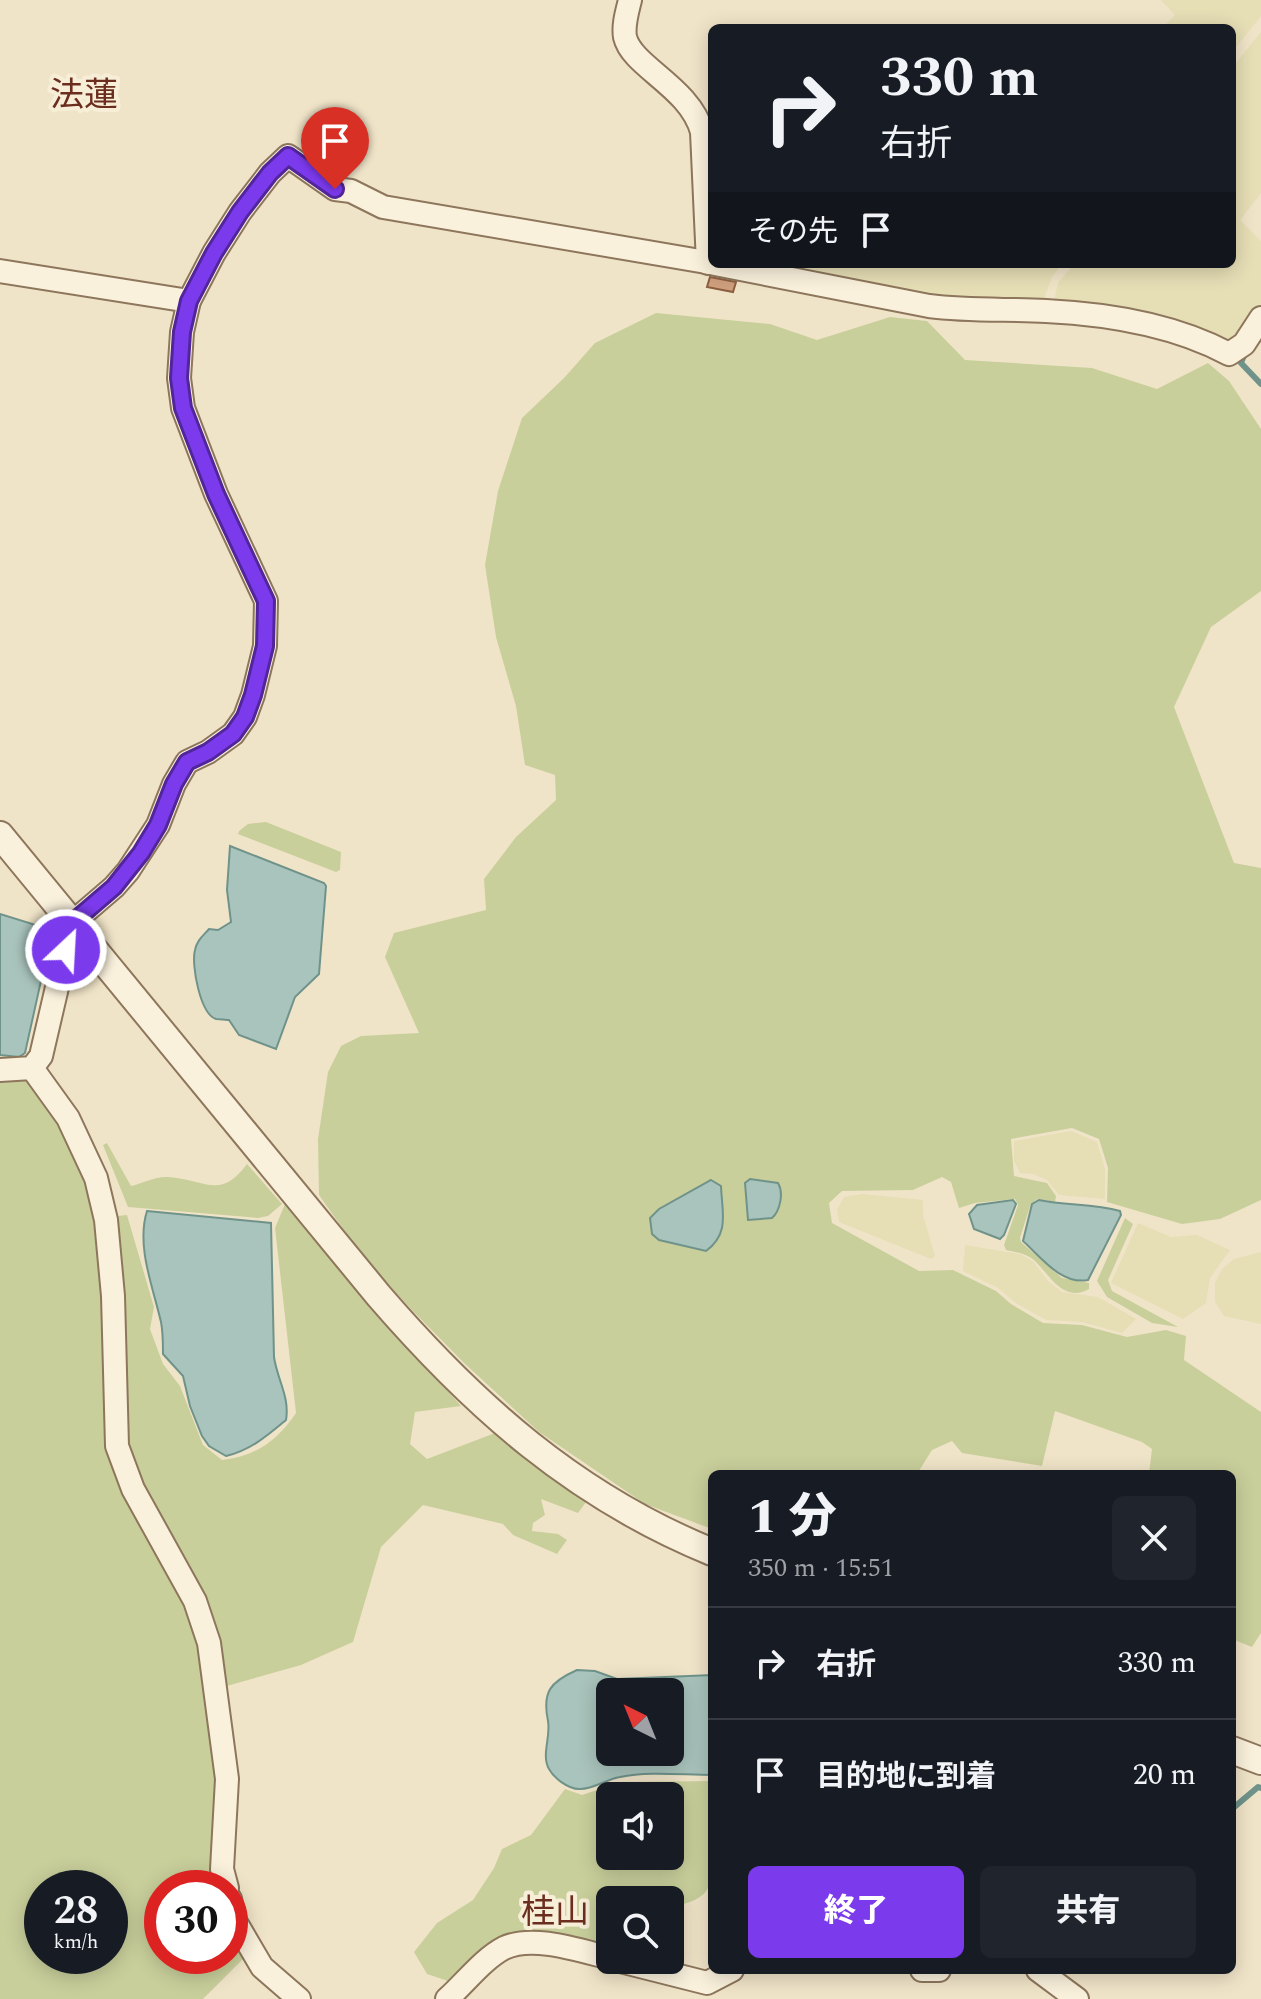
<!DOCTYPE html>
<html lang="ja">
<meta charset="utf-8">
<style>
body{margin:0;font-family:Spectral,"Noto Sans JP",serif;background:#20242c;color:#f1f3f6;height:100vh;display:flex;flex-direction:column;font-size:30px;white-space:nowrap}
*{box-sizing:border-box;margin:0}
p{font-size:26px;color:#9ea1a6}
.icon{flex:none;width:44px;height:44px;fill:none;stroke:currentColor;stroke-width:2;stroke-linecap:round;stroke-linejoin:round}
.map{position:relative;flex:1;overflow:hidden}
.panel{position:absolute;left:708px;top:1470px;width:528px;height:504px;display:flex;flex-direction:column;background:#171b24;border-radius:12px;box-shadow:0 4px 20px #0003}
.panel>*{flex:none}
.guide{position:absolute;left:708px;top:24px;width:528px;height:244px;border-radius:12px;box-shadow:0 4px 20px #0003;background:#171b24;color:#f1f3f6;overflow:hidden}
.needle{width:52px;rotate:317deg}
.buttons{position:absolute;left:596px;top:1678px;display:grid;gap:16px}
.buttons a{display:grid;place-items:center;width:88px;height:88px;border-radius:12px;background:#171b24;box-shadow:0 4px 20px #0003;font-size:40px}
.speed{position:absolute;left:24px;top:1870px;display:flex;gap:16px;font-size:40px;font-weight:700;text-align:center}
.speed>*{display:grid;place-content:center;width:104px;height:104px;border-radius:50%;background:#171b24;box-shadow:0 4px 20px #0003;line-height:1}
.speed small{font-size:20px;font-weight:400}
.speed .limit{border:12px solid #d22;background:#fff;color:#111}
.pin{position:absolute;display:grid;place-items:center;width:68px;height:68px;color:#fff;margin:-82px -34px;border-radius:50% 50% 50% 0;rotate:-45deg;box-shadow:0 0 8px #0007}
.pin .icon{rotate:45deg}
.me{position:absolute;width:88px;margin:-44px;rotate:25deg;stroke-linejoin:round;filter:drop-shadow(0 0 6px #0008)}
.turn{display:flex;align-items:center;gap:28px;height:168px;padding:0 40px;font-size:36px}
.turn .icon{width:104px;height:104px;stroke-width:2.5}
.turn b{display:block;font-size:56px;line-height:68px}
.then{display:flex;align-items:center;height:76px;padding:0 40px;background:#0003;gap:16px;font-size:30px}
.round{display:grid;place-items:center;flex:none;width:84px;height:84px;border-radius:12px;background:#20242c}
.overview{display:flex;align-items:center;justify-content:space-between;height:136px;padding:0 40px}
h1{font-size:48px;font-weight:800;line-height:60px}
.primary-button{display:flex;gap:16px;margin-top:auto;padding:16px 40px}
.primary-button a{flex:1;height:92px;border-radius:12px;background:#7c3aed;color:#fff;font-size:32px;font-weight:800;line-height:92px;text-align:center}
.primary-button a+a{background:#20242c;color:#f1f3f6}
ul{padding:0;list-style:none}
li{display:flex;align-items:center;gap:24px;height:112px;padding:0 40px;border-top:2px solid #363941}
li div{flex:1}
li b{display:block;font-size:30px}
li em{font-style:normal}
.map>svg:first-child{display:block}
.farmland{fill:#e6deb5}
.green{fill:#c9cf9b;fill-rule:evenodd}
.water{fill:#a9c4bc;stroke:#6f938a;stroke-width:2;fill-rule:evenodd}
.lines{fill:none;stroke-linecap:round;stroke-linejoin:round}
.stream{stroke:#6f938a;stroke-width:6}
.building{fill:#cf9f7d;stroke:#8d5f41;stroke-width:2}
.minor-casing{stroke:#8d765c;stroke-width:26}
.tertiary-casing{stroke:#8d765c;stroke-width:30}
.minor{stroke:#faf1dc;stroke-width:22}
.tertiary{stroke:#faf1dc;stroke-width:26}
.route-casing{stroke:#51269a;stroke-width:20}
.route{stroke:#7c3aed;stroke-width:14}
.labels{text-anchor:middle;stroke-width:8;stroke-linejoin:round;paint-order:stroke}
.neighbourhood-label{font-size:34px;fill:#6b2e1e;stroke:#f7eed8}
</style>
<div class="map">
<svg width="1261" height="1999" viewBox="0 0 1261 1999">
<rect width="100%" height="100%" fill="#f0e4c8"/>
<g class="farmland">
<path d="M1161 0H1261V16L1232 52V28H1162L1175 15Z"/>
<path d="M1261 32V193L1240 220 1261 241V304L1243 334 1234 342 1220 343 1054 301 1058 283 1074 264H1232V68Z"/>
<path d="M735 264H1062L1052 277 1043 302 947 304Z"/>
<path d="M1071 1131 1097 1142 1105 1169V1199L1059 1195 1047 1180 1033 1174 1020 1173 1014 1161V1141Z"/>
<path d="M862 1194 923 1200V1215L935 1256 931 1259 839 1222 837 1210 844 1197Z"/>
<path d="M1138 1223 1171 1237 1197 1235 1230 1250 1210 1278 1206 1303 1183 1319 1111 1283Z"/>
<path d="M965 1245 1020 1254 1033 1261 1048 1281 1062 1292 1098 1297 1136 1319 1122 1333 1082 1322 1046 1320 1016 1303 998 1288 963 1271Z"/>
<path d="M1261 1252V1324L1224 1316 1215 1302V1283L1222 1269 1234 1259Z"/>
</g>
<g class="green">
<path d="M656 313 770 324 817 340 890 317 927 321 965 360 1092 368 1157 389 1208 363 1229 381 1261 429V591L1211 627 1174 707 1234 863 1261 868V1200L1220 1219 1182 1224 1107 1202 1108 1168 1099 1139 1072 1128 1011 1139 1014 1176 1047 1183 1056 1196 1055 1202 1038 1199 1031 1203 1020 1238 1021 1242 1062 1278 1089 1283V1289C1064 1303 1050 1276 1036 1262 1028 1254 1016 1252 1006 1250L1004 1245 1018 1205 1015 1199 975 1203 959 1208 951 1182 942 1177 913 1190 842 1191 829 1203 832 1223 919 1271 953 1270 996 1291 1011 1304 1043 1323 1082 1325 1127 1337 1166 1330 1186 1336 1184 1360 1261 1412V1633L1252 1647 1232 1639V1474H1149L1152 1449 1142 1442 1055 1411 1042 1466 962 1453 952 1441 932 1450 917 1474H712V1529L645 1504 539 1432 464 1363 407 1305 360 1253 319 1195 318 1139 328 1072 341 1046 361 1036 419 1033 385 957 394 933 486 910 484 879 516 837 556 800 555 775 525 765 516 706 496 637 485 565 498 491 522 418 564 378 595 343Z"/>
<path d="M266 822 341 852 340 870 336 872 238 834 239 831 248 824Z"/>
<path d="M0 1078H28L58 1119 89 1176 98 1218 127 1215 154 1307 150 1329 163 1364 180 1386 203 1445 222 1460C256 1456 277 1441 296 1413L275 1228 285 1204 461 1406 415 1412 410 1444 427 1459 495 1433 586 1502 578 1513 541 1499 545 1515 533 1523 532 1531 558 1534 567 1540 557 1554 513 1535 503 1524 423 1505 381 1547 353 1642 301 1665 209 1691 221 1780 219 1888H162V1956H230V1926L246 1956 203 1999H0ZM42 1888H110V1956H42Z"/>
<path d="M107 1143 131 1186C143 1183 156 1176 168 1177 207 1180 220 1200 247 1164L282 1204 268 1216 258 1218 128 1207 103 1145Z"/>
<path d="M1125 1218 1133 1224 1108 1280 1112 1291 1178 1327 1152 1323 1107 1297 1097 1281Z"/>
<path d="M712 1781C712 1806 717 1869 708 1888 702 1901 682 1904 670 1908V1900H610V1943L607 1948 553 1937 471 1968 448 1981 427 1974 414 1952 437 1923 473 1900 494 1868 502 1849 531 1835 565 1789 582 1795 621 1782ZM610 1796H670V1856H610Z"/>
</g>
<g class="water">
<path d="M230 846 324 883 326 886 319 974 295 997 276 1049 239 1035 229 1020C228 1020 217 1019 216 1019 200 1014 191 964 195 950 197 940 203 936 209 929L218 930 231 922 227 890Z"/>
<path d="M0 914 39 926 50 940 25 1053 19 1057 0 1055Z"/>
<path d="M750 1179 778 1183C784 1193 780 1211 772 1218L748 1220 745 1183Z"/>
<path d="M711 1180 721 1186C722 1213 730 1233 706 1251L659 1240 652 1234 650 1218 659 1209Z"/>
<path d="M1013 1200 1016 1204 1004 1235 1000 1239 974 1229 969 1214 977 1205Z"/>
<path d="M1039 1200C1067 1206 1093 1203 1120 1211L1121 1215 1088 1280C1061 1285 1041 1257 1023 1241L1032 1204Z"/>
<path d="M147 1211 271 1223 274 1357C277 1379 290 1397 286 1420 268 1435 251 1450 226 1456L209 1446 202 1436 190 1406 183 1376 163 1354C163 1343 163 1332 161 1322 153 1287 136 1246 147 1211Z"/>
<path d="M577 1670 595 1671 617 1679 712 1675V1775C682 1775 649 1771 620 1777 607 1779 592 1790 579 1789 568 1789 554 1778 549 1769 541 1755 551 1737 548 1721 542 1692 550 1682 577 1670ZM670 1692V1752H610V1692Z"/>
</g>
<g class="lines">
<g class="stream">
<path d="M1245 353 1241 363 1261 384"/>
<path d="M1232 1809 1258 1787 1261 1788"/>
</g>
</g>
<path class="building" d="M710 277 736 282 733 292 707 287Z"/>
<g class="lines">
<defs>
<g id="minor">
<path d="M630 0C627 12 623 25 625 37 632 67 690 87 702 132L708 263"/>
<path d="M715 264 929 306C968 311 1007 309 1046 311 1108 314 1173 324 1229 354L1244 344 1261 318"/>
<path d="M0 271 189 301"/>
<path d="M32 1068 68 1118 96 1178 106 1220 113 1296 117 1446 133 1489 195 1601 209 1643 227 1779 222 1869 227 1888"/>
<path d="M0 1070 32 1068 41 1056 72 923 114 887 128 871 158 825 174 784 187 762 208 752 233 734 245 717 253 695 265 646 266 601 216 494 183 408 179 378 182 332 189 301 214 253 240 212 270 173 288 156 335 189 351 191 383 207 712 263"/>
<path d="M230 1899 235 1921 262 1967 299 1999"/>
<path d="M616 1960 707 1983 732 1970"/>
<path d="M922 1970H939"/>
<path d="M1038 1970 1077 1999"/>
<path d="M447 1999C465 1983 483 1959 504 1948 533 1934 581 1951 610 1958"/>
</g>
<g id="tertiary">
<path d="M0 835 379 1296C475 1407 575 1496 712 1552"/>
<path d="M1232 1750 1261 1761"/>
</g>
</defs>
<use href="#minor" class="minor-casing"/>
<use href="#tertiary" class="tertiary-casing"/>
<use href="#minor" class="minor"/>
<use href="#tertiary" class="tertiary"/>
</g>
<g class="lines">
<defs>
<path id="route" d="M66 950 72 923 114 887 141 853 158 825 174 784 187 762 208 752 233 734 245 717 253 695 265 646 266 601 216 494 183 408 179 378 182 332 189 301 214 253 240 212 270 173 288 156 335 189"/>
</defs>
<use href="#route" class="route-casing"/>
<use href="#route" class="route"/>
</g>
<g class="labels">
<g class="neighbourhood-label">
<text x="84" y="106">法蓮</text>
<text x="555" y="1923">桂山</text>
</g>
</g>
</svg>
<div class="buttons">
<a><svg class="needle" viewBox="-14 -14 28 28"><path d="M0-13l5 13h-10z" fill="#e53935"/><path d="M0 13l5-13h-10z" fill="#9ea1a6"/></svg></a>
<a><svg class="icon" aria-label="sound" viewBox="0 0 24 24"><path d="M4 9h4l5-4v14l-5-4H4zM17 9q2 3 0 6"/></svg></a>
<a><svg class="icon" aria-label="search" viewBox="0 0 24 24"><circle cx="10" cy="10" r="6"/><path d="M15 15l6 6"/></svg></a>
</div>
<div class="speed"><div>28<small>km/h</small></div><div class="limit">30</div></div>
<div class="pin" style="left:335px;top:189px;background:#d93025"><svg class="icon" aria-label="arrive" viewBox="0 0 24 24"><path d="M6 21V4h12l-3 4 3 4H6"/></svg></div>
<svg class="me" style="left:66px;top:950px" viewBox="-20 -20 40 40"><circle r="17" fill="#7c3aed" stroke="#fff" stroke-width="3"/><path d="M0-11L8 9 0 5-8 9z" fill="#fff"/></svg>
<div class="guide">
<div class="turn"><svg class="icon" aria-label="right" viewBox="0 0 24 24"><path d="M7 20v-9h11M14 6l5 5-5 5"/></svg><div><b>330 m</b>右折</div></div>
<div class="then">その先<svg class="icon" aria-label="arrive" viewBox="0 0 24 24"><path d="M6 21V4h12l-3 4 3 4H6"/></svg></div>
</div>
<section class="panel">
<div class="overview"><div><h1>1 分</h1><p>350 m · 15:51</p></div><a class="round"><svg class="icon" aria-label="close" viewBox="0 0 24 24"><path d="M6 6l12 12M18 6L6 18"/></svg></a></div>
<ul>
<li><svg class="icon" aria-label="right" viewBox="0 0 24 24"><path d="M7 20v-9h11M14 6l5 5-5 5"/></svg><div><b>右折</b></div><em>330 m</em></li>
<li><svg class="icon" aria-label="arrive" viewBox="0 0 24 24"><path d="M6 21V4h12l-3 4 3 4H6"/></svg><div><b>目的地に到着</b></div><em>20 m</em></li>
</ul>
<div class="primary-button"><a>終了</a><a>共有</a></div>
</section>
</div>
